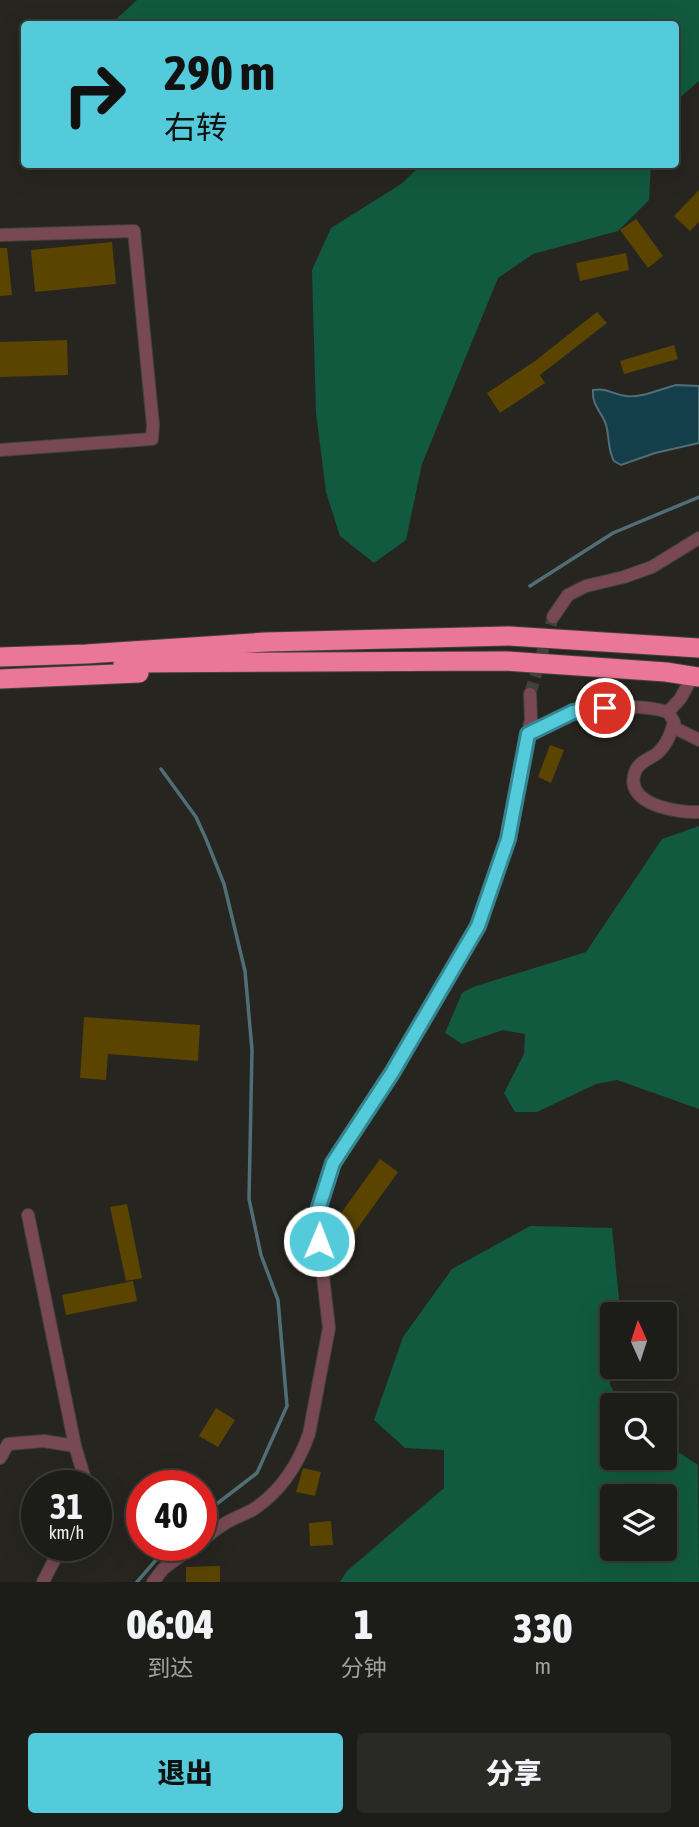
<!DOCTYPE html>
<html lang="zh">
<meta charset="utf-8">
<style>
body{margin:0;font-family:"Asap Condensed","Noto Sans SC",sans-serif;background:#292925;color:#f1f3f6;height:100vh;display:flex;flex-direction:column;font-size:26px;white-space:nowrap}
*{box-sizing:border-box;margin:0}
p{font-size:23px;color:#a0a1a2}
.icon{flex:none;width:38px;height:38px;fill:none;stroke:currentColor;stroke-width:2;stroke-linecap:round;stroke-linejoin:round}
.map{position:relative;height:1582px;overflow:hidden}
.details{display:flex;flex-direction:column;background:#1c1c18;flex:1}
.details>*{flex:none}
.hud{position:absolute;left:21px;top:21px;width:658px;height:147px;border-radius:7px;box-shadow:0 7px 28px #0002,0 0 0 2px #3a3a37;background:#53cbdb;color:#111;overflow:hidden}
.needle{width:46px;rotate:357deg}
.controls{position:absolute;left:600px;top:1302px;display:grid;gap:14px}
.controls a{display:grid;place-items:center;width:77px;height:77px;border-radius:7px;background:#1c1c18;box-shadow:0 7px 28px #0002,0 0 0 2px #3a3a37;font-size:35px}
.speed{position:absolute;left:21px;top:1470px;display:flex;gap:14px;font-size:35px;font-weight:700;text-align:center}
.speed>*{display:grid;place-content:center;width:91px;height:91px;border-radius:50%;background:#1c1c18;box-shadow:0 7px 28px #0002,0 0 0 2px #3a3a37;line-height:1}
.speed small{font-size:18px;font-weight:400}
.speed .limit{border:10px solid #d22;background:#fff;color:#111}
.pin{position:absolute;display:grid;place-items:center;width:60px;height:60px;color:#fff;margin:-30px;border:4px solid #fff;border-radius:50%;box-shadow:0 2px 7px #0007}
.me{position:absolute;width:77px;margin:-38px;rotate:1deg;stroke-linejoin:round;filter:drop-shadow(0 0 5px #0008)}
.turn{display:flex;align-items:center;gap:24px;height:147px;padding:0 28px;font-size:32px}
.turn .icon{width:91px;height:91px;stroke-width:2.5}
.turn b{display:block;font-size:49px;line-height:60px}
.eta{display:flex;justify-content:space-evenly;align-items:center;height:119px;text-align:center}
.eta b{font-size:42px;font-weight:800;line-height:49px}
.button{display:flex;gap:14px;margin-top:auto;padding:14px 28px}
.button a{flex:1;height:80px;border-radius:7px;background:#53cbdb;color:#111;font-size:28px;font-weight:800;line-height:80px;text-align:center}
.button a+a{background:#292925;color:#f1f3f6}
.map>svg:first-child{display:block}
.forest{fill:#115a3f;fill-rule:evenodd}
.water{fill:#153e4b;stroke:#516e76;stroke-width:2}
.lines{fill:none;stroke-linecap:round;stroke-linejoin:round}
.stream{stroke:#516e76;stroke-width:3.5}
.building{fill:#5a4400}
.minor-tunnel{stroke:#42413c;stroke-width:12;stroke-dasharray:12 6;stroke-linecap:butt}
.minor-casing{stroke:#43423e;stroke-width:14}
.highway-casing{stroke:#43423e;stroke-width:21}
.minor{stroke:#784954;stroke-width:12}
.highway{stroke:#e97795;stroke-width:19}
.route-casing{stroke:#36848e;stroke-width:18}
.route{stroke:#53cbdb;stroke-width:12}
</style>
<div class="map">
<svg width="699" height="1582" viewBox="0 0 699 1582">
<rect width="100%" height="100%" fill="#262520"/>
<g class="forest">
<path d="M137 0H699V81L676 101V24H111Z"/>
<path d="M421 165H651L649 200 618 231 533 254 498 278 422 464 406 540 374 563 340 536 326 492 316 413 312 270 331 228 401 184Z"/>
<path d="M699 826V1109L617 1080 596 1084 537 1112H515L504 1093 524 1054 525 1034 503 1030 462 1044 445 1033 462 993 473 987 586 952 662 839Z"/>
<path d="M530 1226 612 1228 620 1309 619 1314H612L610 1385 622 1405H612V1458H665V1443L698 1465 699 1582H340L347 1571 444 1488V1450L405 1448 374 1420 403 1337 452 1269ZM665 1496V1549H612V1496Z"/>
</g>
<path class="water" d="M676 385 699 386V443L655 453 621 465 614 461C607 449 610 434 605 422 600 410 592 405 593 390 608 388 612 394 626 396 642 398 660 389 676 385Z"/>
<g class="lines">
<g class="stream">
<path d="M530 586 613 533 699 497"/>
<path d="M161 769 196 817 206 839 224 884 245 971 252 1050 249 1199 261 1255 278 1300 287 1406 257 1473 201 1516"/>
<path d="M137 1582 169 1545"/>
</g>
</g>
<g class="building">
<path d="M699 190V222L690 231 674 216Z"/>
<path d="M636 219 663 256 648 268 620 230Z"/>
<path d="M112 242 116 284 35 292 31 250Z"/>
<path d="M0 248H7L12 295 0 296Z"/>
<path d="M626 253 629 270 580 281 576 263Z"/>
<path d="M597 312 607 323 540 375 545 383 500 413 487 393 535 361Z"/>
<path d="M67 340 68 375 0 377V342Z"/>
<path d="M674 345 678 359 624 374 620 361Z"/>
<path d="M550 745 564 750 551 783 538 777Z"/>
<path d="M84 1017 200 1025 198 1061 108 1054 106 1080 80 1078Z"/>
<path d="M380 1159 398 1172 347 1243 329 1230Z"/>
<path d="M127 1204 142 1278 126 1281 110 1207Z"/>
<path d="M133 1281 137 1301 66 1315 62 1295Z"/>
<path d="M216 1408 235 1420 218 1447 199 1436Z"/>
<path d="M303 1468 321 1472 315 1496 296 1492Z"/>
<path d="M331 1521 333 1545 310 1546 309 1523Z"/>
<path d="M220 1566V1582H186V1567Z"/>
</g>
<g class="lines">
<path class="minor-tunnel" d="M530 694 553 617"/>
<defs>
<g id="minor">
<path d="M0 235 134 231 153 425 152 439 0 450"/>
<path d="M553 617 568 595 586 586 624 577 652 567 699 538"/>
<path d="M668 712 680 699 693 676"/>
<path d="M673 727 699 740"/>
<path d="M528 734C542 727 558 717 573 712 596 704 645 705 668 712L674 722C671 734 666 747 655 755 648 759 638 763 635 772 623 805 679 813 699 812"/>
<path d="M28 1215 75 1446 87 1486"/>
<path d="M0 1458 8 1444 44 1441 75 1446"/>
<path d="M201 1541C209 1535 216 1529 224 1524 233 1518 244 1515 254 1509 281 1491 298 1465 309 1434L329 1328 317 1225 323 1190 340 1150 392 1073 479 926 508 839 521 760 531 720 530 694"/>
<path d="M43 1582 62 1545"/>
<path d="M153 1582 163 1569 195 1545"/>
</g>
<g id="highway">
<path d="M0 657 86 654 266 642 509 636 699 648"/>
<path d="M123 663 506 661 666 672 699 677"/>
<path d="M0 679 139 673"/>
</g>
</defs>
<use href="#minor" class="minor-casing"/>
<use href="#highway" class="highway-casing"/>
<use href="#minor" class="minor"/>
<use href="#highway" class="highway"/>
</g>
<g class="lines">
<defs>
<path id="route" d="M319 1241V1207L333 1163 392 1073 478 926 508 839 528 734 573 712 605 708"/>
</defs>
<use href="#route" class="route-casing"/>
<use href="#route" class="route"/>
</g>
</svg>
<div class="controls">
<a><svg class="needle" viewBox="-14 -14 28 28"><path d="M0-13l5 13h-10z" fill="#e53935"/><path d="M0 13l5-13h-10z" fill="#a0a1a2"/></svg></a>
<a><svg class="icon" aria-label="search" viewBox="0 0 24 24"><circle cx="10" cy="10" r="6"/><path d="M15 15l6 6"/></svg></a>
<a><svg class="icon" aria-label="layers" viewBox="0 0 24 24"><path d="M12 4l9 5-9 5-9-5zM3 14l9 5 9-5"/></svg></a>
</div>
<div class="speed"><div>31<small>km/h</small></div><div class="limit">40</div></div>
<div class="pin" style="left:605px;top:708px;background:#d93025"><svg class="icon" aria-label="arrive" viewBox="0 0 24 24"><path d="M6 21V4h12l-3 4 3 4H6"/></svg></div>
<svg class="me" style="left:319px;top:1241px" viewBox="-20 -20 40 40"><circle r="17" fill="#53cbdb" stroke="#fff" stroke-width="3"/><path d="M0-11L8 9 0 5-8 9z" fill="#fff"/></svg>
<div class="hud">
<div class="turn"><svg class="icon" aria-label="right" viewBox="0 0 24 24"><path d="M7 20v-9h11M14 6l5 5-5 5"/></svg><div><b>290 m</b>右转</div></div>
</div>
</div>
<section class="details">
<div class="eta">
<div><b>06:04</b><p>到达</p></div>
<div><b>1</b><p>分钟</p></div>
<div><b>330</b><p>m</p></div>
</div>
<div class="button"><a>退出</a><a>分享</a></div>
</section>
